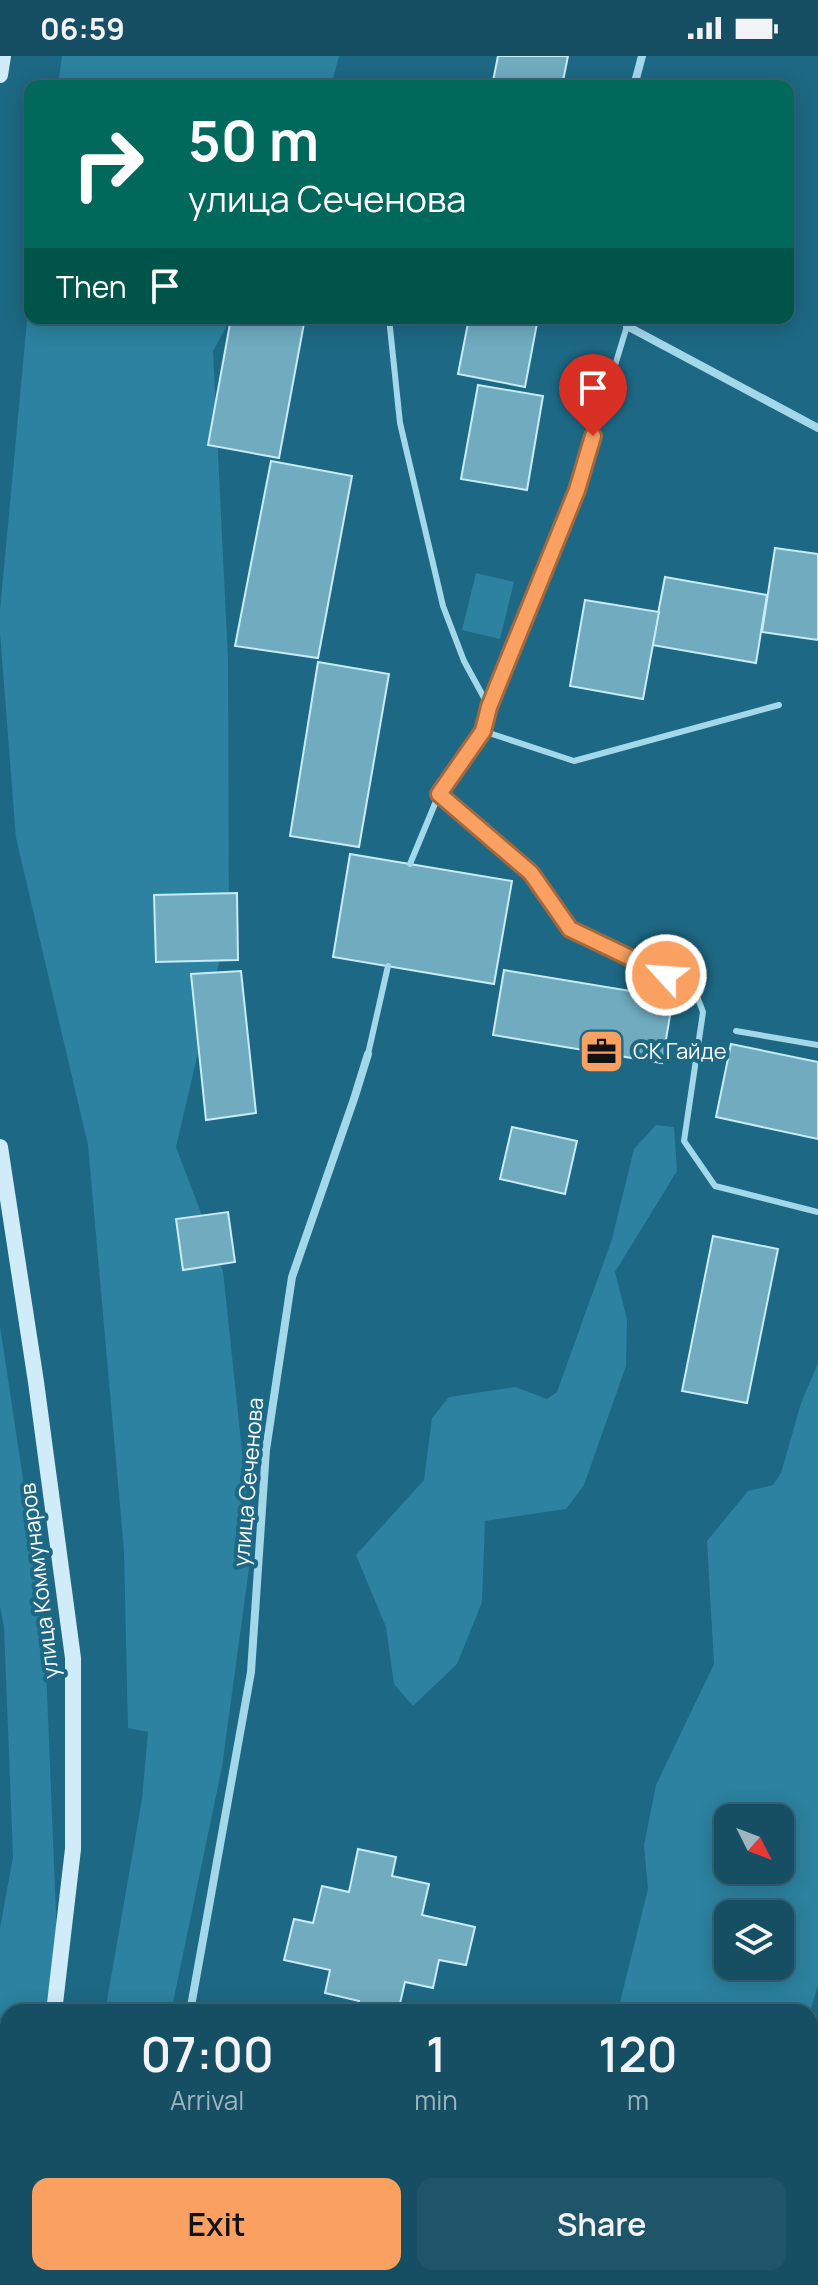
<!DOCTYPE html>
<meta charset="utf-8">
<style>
body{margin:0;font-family:Manrope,sans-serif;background:#1f5569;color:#f1f3f6;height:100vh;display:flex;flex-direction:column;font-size:30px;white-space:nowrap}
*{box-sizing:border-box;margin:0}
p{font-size:26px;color:#9eb4be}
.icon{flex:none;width:44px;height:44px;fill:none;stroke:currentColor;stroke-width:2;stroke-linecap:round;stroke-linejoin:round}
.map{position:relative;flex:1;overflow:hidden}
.drawer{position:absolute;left:0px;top:1948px;width:818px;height:282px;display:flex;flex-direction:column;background:#164e63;border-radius:24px 24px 0 0;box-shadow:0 4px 20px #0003,0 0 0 2px #356578}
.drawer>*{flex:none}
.top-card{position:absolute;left:24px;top:24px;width:770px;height:244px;border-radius:16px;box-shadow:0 4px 20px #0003,0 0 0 2px #356578;background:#00695c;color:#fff;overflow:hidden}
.needle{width:52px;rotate:132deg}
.tools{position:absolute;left:714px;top:1748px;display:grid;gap:16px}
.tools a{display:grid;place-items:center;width:80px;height:80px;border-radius:16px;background:#164e63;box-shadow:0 4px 20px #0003,0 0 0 2px #356578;font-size:40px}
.pin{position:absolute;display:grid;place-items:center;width:68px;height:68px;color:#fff;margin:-82px -34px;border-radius:50% 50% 50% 0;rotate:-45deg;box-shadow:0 0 8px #0007}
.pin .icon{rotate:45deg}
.me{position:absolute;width:88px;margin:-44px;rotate:296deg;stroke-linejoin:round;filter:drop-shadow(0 0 6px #0008)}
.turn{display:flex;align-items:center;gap:28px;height:168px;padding:0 32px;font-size:36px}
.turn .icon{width:104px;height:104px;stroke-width:2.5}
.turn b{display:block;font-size:56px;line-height:68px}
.then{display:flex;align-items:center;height:76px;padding:0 32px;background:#0003;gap:16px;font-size:30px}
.eta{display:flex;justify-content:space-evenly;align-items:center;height:136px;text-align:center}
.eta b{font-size:48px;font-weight:600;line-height:56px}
.primary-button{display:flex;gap:16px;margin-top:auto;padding:16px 32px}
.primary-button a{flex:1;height:92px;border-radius:16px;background:#faa161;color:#111;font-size:32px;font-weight:600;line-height:92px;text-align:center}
.primary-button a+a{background:#1f5569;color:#f1f3f6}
.status{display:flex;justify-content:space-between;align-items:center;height:56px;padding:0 40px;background:#164e63;direction:ltr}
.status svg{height:22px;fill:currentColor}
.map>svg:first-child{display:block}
.green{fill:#2c82a0;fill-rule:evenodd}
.building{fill:#70abbf;stroke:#c8ebf8;stroke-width:2}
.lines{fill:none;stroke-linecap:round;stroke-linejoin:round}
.lane{stroke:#a3d8ea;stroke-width:6}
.street{stroke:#a3d8ea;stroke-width:8}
.secondary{stroke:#cfecf8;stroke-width:16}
.route-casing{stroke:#a2693f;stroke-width:20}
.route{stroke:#faa161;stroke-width:14}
.labels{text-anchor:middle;stroke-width:8;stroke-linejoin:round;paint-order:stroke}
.poi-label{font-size:22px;fill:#fff;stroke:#1d6884;text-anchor:start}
.street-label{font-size:22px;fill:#fff;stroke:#1d6884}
</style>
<div class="status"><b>06:59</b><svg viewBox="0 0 49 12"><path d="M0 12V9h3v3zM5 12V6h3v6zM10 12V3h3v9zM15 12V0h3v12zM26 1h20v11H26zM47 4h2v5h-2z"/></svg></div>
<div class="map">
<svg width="818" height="2229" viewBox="0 0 818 2229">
<rect width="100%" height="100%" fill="#1d6884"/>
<g class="green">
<path d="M62 0H339L331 30H58Z"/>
<path d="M30 233V262H231L213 295 228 603 229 864 176 1091 223 1215 252 1490 222 1711 171 1956H105L142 1743 148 1676 128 1672 124 1495 88 1089 16 782 0 577V554Z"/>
<path d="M476 517 514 526 500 583 462 574Z"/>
<path d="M656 1069 674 1071 677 1115 615 1216 627 1263 626 1310 584 1429 566 1453 485 1465 482 1546 457 1608 413 1650 394 1628 386 1571 356 1499 424 1424 432 1362 449 1341 515 1331 547 1343 557 1336 612 1183 634 1093Z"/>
<path d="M0 1270 44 1562 58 1907 44 1956H8V2075L0 2102V1872L13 1801 4 1571 0 1550Z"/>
<path d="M818 1307V1929L810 1956H637L620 1946 648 1833 644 1789 656 1729 714 1608 707 1485 748 1435 773 1429 781 1417 801 1347ZM728 1762H780V1814H728ZM780 1858V1910H728V1858Z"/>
</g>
<g class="building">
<path d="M498 0H568L562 30H492Z"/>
<path d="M231 262H305L279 402 208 389Z"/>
<path d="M469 262H538L525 331 458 318Z"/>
<path d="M478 329 543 340 527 434 461 423Z"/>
<path d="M271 405 352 420 318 602 235 590Z"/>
<path d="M775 492 818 498V584L762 576Z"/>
<path d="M665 521 767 539 756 607 652 589Z"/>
<path d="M585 544 659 556 643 643 570 630Z"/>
<path d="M318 606 389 618 359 791 290 780Z"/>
<path d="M350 798 512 825 494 928 333 901Z"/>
<path d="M237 837 238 904 156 906 154 839Z"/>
<path d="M504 914 673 942 662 1007 493 979Z"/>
<path d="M241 915 256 1057 206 1064 191 918Z"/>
<path d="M731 988 818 1006V1083L716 1061Z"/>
<path d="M512 1071 577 1085 565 1138 500 1123Z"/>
<path d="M228 1156 235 1206 183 1214 176 1163Z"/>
<path d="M713 1180 778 1193 747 1347 682 1335Z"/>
<path d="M358 1793 396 1801 392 1820 429 1828 422 1859 475 1871 466 1909 439 1904 433 1932 405 1926 398 1956H357L359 1945 325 1937 330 1914 284 1904 294 1863 313 1867 322 1830 349 1836Z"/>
<path d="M368 2222H386L414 2229H367Z"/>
</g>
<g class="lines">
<g class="lane">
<path d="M389 262 400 367 443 550 464 605 489 651"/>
<path d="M483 675 574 705 779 649"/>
<path d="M439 738 531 817 570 873 666 919"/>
<path d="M410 808 439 738 483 675 489 651 577 434 627 270"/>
<path d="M690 922 703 956 684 1085 715 1130 818 1156"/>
<path d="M736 975 818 989"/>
<path d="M368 998 388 910"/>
</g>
<g class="street">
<path d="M634 30 642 0"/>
<path d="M624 262 627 270 818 372"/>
<path d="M190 1956 251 1616 266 1394 292 1221 354 1043 368 998"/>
<path d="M145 2229 147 2222"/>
</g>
<g class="secondary">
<path d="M0 19 3 0"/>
<path d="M0 1091 36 1326 73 1602V1793L54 1956"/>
<path d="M18 2229 19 2222"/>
</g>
</g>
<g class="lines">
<defs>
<path id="route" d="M593 380 577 434 489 651 483 675 439 738 531 817 570 873 666 919"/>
</defs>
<use href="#route" class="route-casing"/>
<use href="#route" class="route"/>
</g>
<defs>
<symbol id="office-square" viewBox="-11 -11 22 22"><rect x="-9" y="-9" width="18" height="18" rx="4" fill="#faa161" stroke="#1d6884"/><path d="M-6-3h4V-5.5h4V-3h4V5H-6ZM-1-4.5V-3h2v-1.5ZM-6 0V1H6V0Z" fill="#111"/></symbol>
</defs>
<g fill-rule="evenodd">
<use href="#office-square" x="576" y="970" width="51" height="51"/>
</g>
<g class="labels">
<g class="poi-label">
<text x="633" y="1003">СК Гайде</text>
</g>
<g class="street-label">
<text transform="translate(248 1426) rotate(-85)" y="8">улица Сеченова</text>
<text transform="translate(39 1525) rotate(-97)" y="8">улица Коммунаров</text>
</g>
</g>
</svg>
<div class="tools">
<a><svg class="needle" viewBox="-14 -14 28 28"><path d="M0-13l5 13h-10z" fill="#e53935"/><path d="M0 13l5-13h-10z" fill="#9eb4be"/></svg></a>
<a><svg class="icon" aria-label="layers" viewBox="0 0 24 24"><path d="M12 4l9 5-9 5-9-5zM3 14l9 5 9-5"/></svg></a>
</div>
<div class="pin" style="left:593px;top:380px;background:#d93025"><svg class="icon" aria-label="arrive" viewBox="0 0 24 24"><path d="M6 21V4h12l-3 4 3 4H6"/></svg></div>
<svg class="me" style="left:666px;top:919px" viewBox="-20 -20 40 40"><circle r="17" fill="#faa161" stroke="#fff" stroke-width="3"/><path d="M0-11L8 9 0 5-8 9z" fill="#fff"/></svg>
<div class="top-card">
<div class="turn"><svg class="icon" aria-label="right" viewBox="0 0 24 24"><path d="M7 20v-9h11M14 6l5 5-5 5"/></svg><div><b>50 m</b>улица Сеченова</div></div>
<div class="then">Then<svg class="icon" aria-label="arrive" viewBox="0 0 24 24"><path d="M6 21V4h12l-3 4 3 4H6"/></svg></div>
</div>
<section class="drawer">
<div class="eta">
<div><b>07:00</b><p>Arrival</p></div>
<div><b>1</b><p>min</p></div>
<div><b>120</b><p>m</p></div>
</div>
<div class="primary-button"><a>Exit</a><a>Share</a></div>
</section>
</div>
